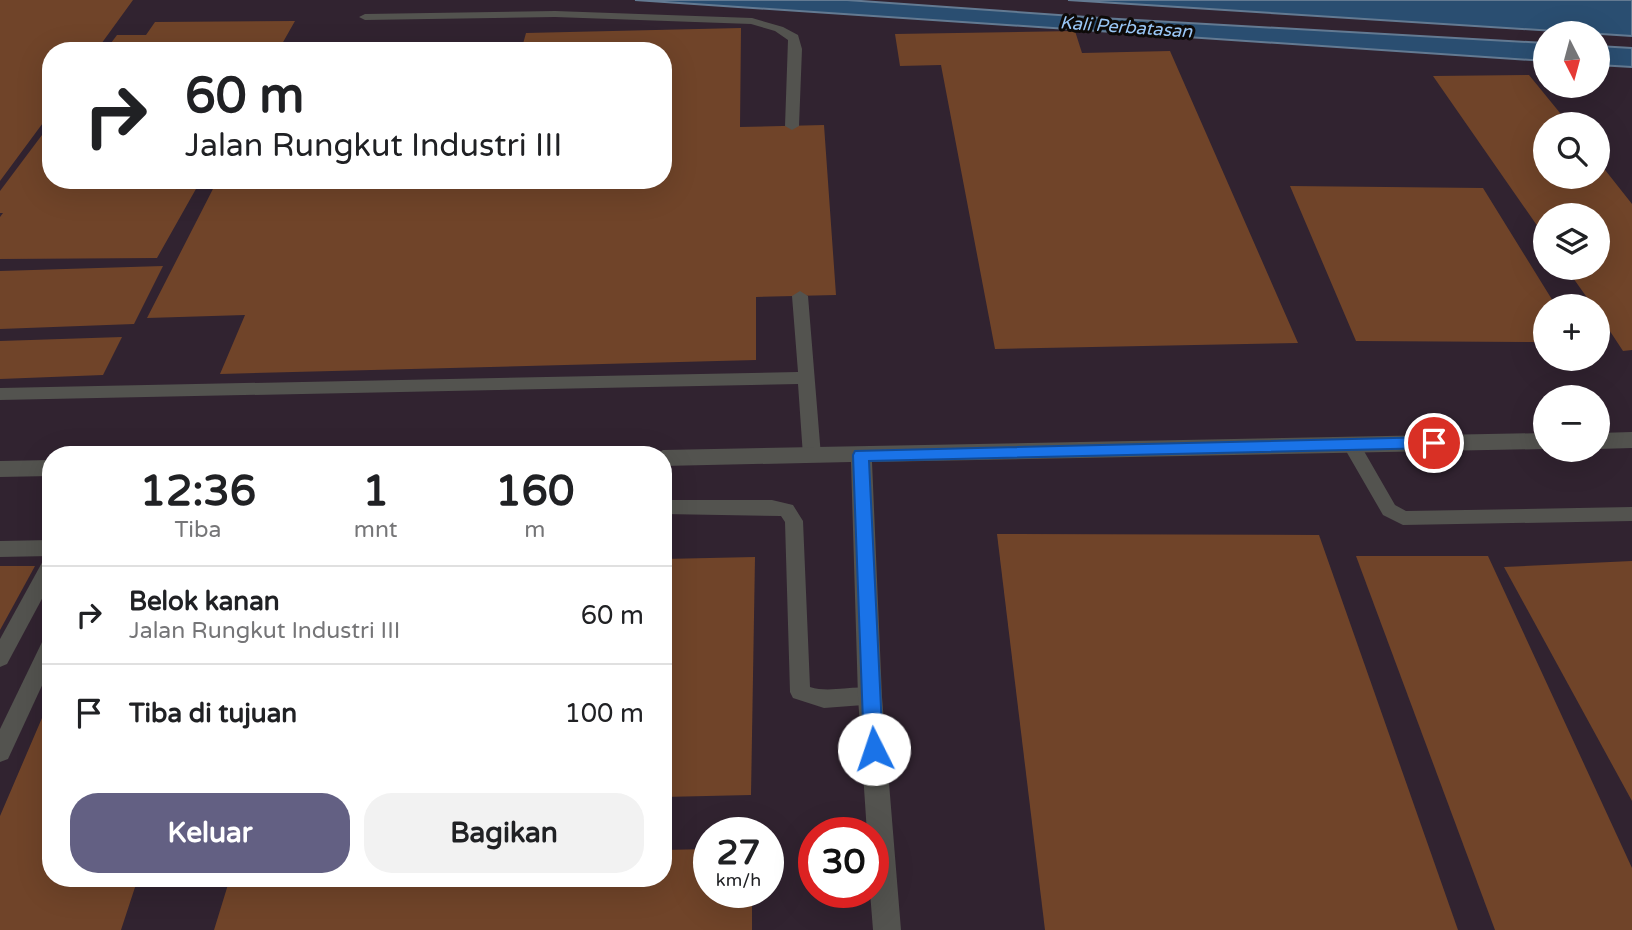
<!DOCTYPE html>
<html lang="id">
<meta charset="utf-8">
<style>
body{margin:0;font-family:"Varela Round",sans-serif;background:#f2f2f2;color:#202124;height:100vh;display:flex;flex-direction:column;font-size:26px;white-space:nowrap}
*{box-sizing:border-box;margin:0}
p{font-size:23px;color:#757577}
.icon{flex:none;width:38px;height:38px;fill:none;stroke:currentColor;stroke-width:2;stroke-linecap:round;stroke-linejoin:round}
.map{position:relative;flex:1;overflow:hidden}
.panel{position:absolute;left:42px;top:446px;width:630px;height:441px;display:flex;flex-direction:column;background:#fff;border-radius:28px;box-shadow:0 7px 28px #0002}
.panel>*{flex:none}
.banner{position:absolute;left:42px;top:42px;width:630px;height:147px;border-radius:28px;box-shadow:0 7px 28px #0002;background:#fff;color:#202124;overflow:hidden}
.needle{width:46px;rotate:174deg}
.fabs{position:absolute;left:1533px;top:21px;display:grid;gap:14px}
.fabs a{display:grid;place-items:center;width:77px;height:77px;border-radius:50%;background:#fff;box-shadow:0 7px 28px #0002;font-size:35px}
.speed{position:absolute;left:693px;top:817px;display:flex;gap:14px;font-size:35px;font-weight:700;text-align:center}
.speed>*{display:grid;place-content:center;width:91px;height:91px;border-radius:50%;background:#fff;box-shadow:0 7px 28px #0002;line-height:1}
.speed small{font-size:18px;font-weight:400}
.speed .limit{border:10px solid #d22;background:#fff;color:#111}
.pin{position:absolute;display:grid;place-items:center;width:60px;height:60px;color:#fff;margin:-30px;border:4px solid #fff;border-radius:50%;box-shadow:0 2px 7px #0007}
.me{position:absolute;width:77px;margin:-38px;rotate:356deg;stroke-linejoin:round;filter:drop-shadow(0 0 5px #0008)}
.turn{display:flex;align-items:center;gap:24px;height:147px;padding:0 28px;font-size:32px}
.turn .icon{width:91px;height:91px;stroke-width:2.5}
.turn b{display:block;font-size:49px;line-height:60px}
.eta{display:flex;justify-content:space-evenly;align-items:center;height:119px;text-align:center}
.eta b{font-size:42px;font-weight:700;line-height:49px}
.cta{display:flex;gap:14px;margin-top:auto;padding:14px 28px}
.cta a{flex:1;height:80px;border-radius:28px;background:#636083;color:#fff;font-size:28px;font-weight:700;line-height:80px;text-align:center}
.cta a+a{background:#f2f2f2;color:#202124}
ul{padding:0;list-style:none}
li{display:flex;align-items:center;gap:21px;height:98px;padding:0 28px;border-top:2px solid #e0e0e0}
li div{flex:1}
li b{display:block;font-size:26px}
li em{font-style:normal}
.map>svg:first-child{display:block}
.industrial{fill:#312330;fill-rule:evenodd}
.water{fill:#2a4e71;stroke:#637a92;stroke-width:2}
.building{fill:#704429}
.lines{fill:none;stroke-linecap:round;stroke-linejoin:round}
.lane{fill:#53534f;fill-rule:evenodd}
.street{fill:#53534f;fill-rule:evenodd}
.route{fill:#1a73e8;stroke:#114b97;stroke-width:2}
.labels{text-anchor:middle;stroke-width:6;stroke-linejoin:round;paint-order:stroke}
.far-water-label{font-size:18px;font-style:italic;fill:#9ac7f6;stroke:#0d0a08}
</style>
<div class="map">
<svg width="1632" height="930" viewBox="0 0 1632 930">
<rect width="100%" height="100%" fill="#27201c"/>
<path class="industrial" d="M0 0H1632V930H0ZM1545 33H1598V86H1545ZM51 51H663V180H51ZM1545 124H1598V177H1545ZM1545 215H1598V268H1545ZM1545 306H1598V359H1545ZM1545 397H1598V450H1545ZM51 455H663V878H51ZM709 833H768V892H709ZM814 833H873V892H814Z"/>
<g class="water">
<path d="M635 0H847L1101 18 1545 43V61Z"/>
<path d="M1068 0H1632V36Z"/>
<path d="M1598 46 1632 48V67L1598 65Z"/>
</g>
<g class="building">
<path d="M0 0H133L96 51H51V112L0 181Z"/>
<path d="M295 21 278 51H105L117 35H146L155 22Z"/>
<path d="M741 28 740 127 824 125 836 295 756 297V360L220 374 245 315 147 318 216 183 256 180H663V51H521L526 33Z"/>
<path d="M1075 31 1082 53 1170 51 1298 343 995 349 941 65 900 66 895 34Z"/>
<path d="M1529 75 1569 124H1545V177H1598V161L1632 204V350L1623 351 1598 313V306H1593L1566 268H1598V215H1545V237L1433 76Z"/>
<path d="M51 123V180H201L157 258 0 259V217L3 213H0V191Z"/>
<path d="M1290 186 1483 188 1556 306H1545V342L1356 341Z"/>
<path d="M163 266 134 324 0 329V271Z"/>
<path d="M122 337 103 375 0 379V341Z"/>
<path d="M997 534 1319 535 1458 930H1045Z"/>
<path d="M1356 556H1488L1632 868V930H1495Z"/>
<path d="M755 557 751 795 663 797V559Z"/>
<path d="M1632 561V801L1504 567Z"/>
<path d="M0 566H35L0 630Z"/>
<path d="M51 697V878H138L121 930H0V816Z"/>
<path d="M709 849V892H752V930H214L230 878H663V850Z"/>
</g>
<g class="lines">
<g class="lane">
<path d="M555 11 752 18 783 27 798 35 802 49 799 126 792 130 785 126 788 40 775 31 751 24 555 17 365 20 359 17 365 14Z"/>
<path d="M800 291 808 296 821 456 818 461H806L803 456 798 384 0 400V388L798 372 792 296Z"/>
<path d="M1351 438 1357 439 1395 505 1406 511 1632 507V521L1403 525 1383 515 1342 444 1345 439Z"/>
<path d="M663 500H772L793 505 803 521 810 687C832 694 857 683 877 690L880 697 877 704 824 708 793 698 790 692 785 522 781 516 663 514Z"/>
<path d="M51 540V556L0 557V541Z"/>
<path d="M51 556V582L7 664 0 667V639L44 559Z"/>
<path d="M51 635V666L8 759 0 762V729L44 638Z"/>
</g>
<g class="street">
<path d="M1632 432V448L1598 449V433Z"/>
<path d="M1545 433V449L872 462 882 697 901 930H873L870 892H873V833H867L858 697 851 462 663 466V455H654L663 450Z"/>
<path d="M51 460V476L0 477V461Z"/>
</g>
</g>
<path class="route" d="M1434 437 1442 443 1434 448 869 461 883 749 881 756 874 758 867 756 864 749 853 455 855 451Z"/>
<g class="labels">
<g class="far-water-label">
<text transform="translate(1126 27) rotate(4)" y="6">Kali Perbatasan</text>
</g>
</g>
</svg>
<div class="fabs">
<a><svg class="needle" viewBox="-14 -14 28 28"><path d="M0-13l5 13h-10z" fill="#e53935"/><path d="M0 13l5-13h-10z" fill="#757577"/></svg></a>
<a><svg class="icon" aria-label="search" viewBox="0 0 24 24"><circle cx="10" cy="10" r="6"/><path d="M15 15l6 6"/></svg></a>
<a><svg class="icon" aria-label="layers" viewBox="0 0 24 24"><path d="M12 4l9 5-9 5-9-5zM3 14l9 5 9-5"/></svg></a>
<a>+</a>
<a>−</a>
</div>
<div class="speed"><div>27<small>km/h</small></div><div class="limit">30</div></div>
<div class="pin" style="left:1434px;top:443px;background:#d93025"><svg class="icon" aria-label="arrive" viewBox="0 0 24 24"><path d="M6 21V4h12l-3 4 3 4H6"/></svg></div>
<svg class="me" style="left:874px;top:749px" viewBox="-20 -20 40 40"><circle r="19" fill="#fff"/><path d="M0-13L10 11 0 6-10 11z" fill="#1a73e8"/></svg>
<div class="banner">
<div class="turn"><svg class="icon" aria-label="right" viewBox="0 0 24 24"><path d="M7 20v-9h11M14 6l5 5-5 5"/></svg><div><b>60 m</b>Jalan Rungkut Industri III</div></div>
</div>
<section class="panel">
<div class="eta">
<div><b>12:36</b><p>Tiba</p></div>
<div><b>1</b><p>mnt</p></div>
<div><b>160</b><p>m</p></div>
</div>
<ul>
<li><svg class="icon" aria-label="right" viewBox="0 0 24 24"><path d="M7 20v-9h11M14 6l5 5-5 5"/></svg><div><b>Belok kanan</b><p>Jalan Rungkut Industri III</p></div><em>60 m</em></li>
<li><svg class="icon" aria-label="arrive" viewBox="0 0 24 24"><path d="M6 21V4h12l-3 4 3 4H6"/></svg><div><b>Tiba di tujuan</b></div><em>100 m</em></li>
</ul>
<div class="cta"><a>Keluar</a><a>Bagikan</a></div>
</section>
</div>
